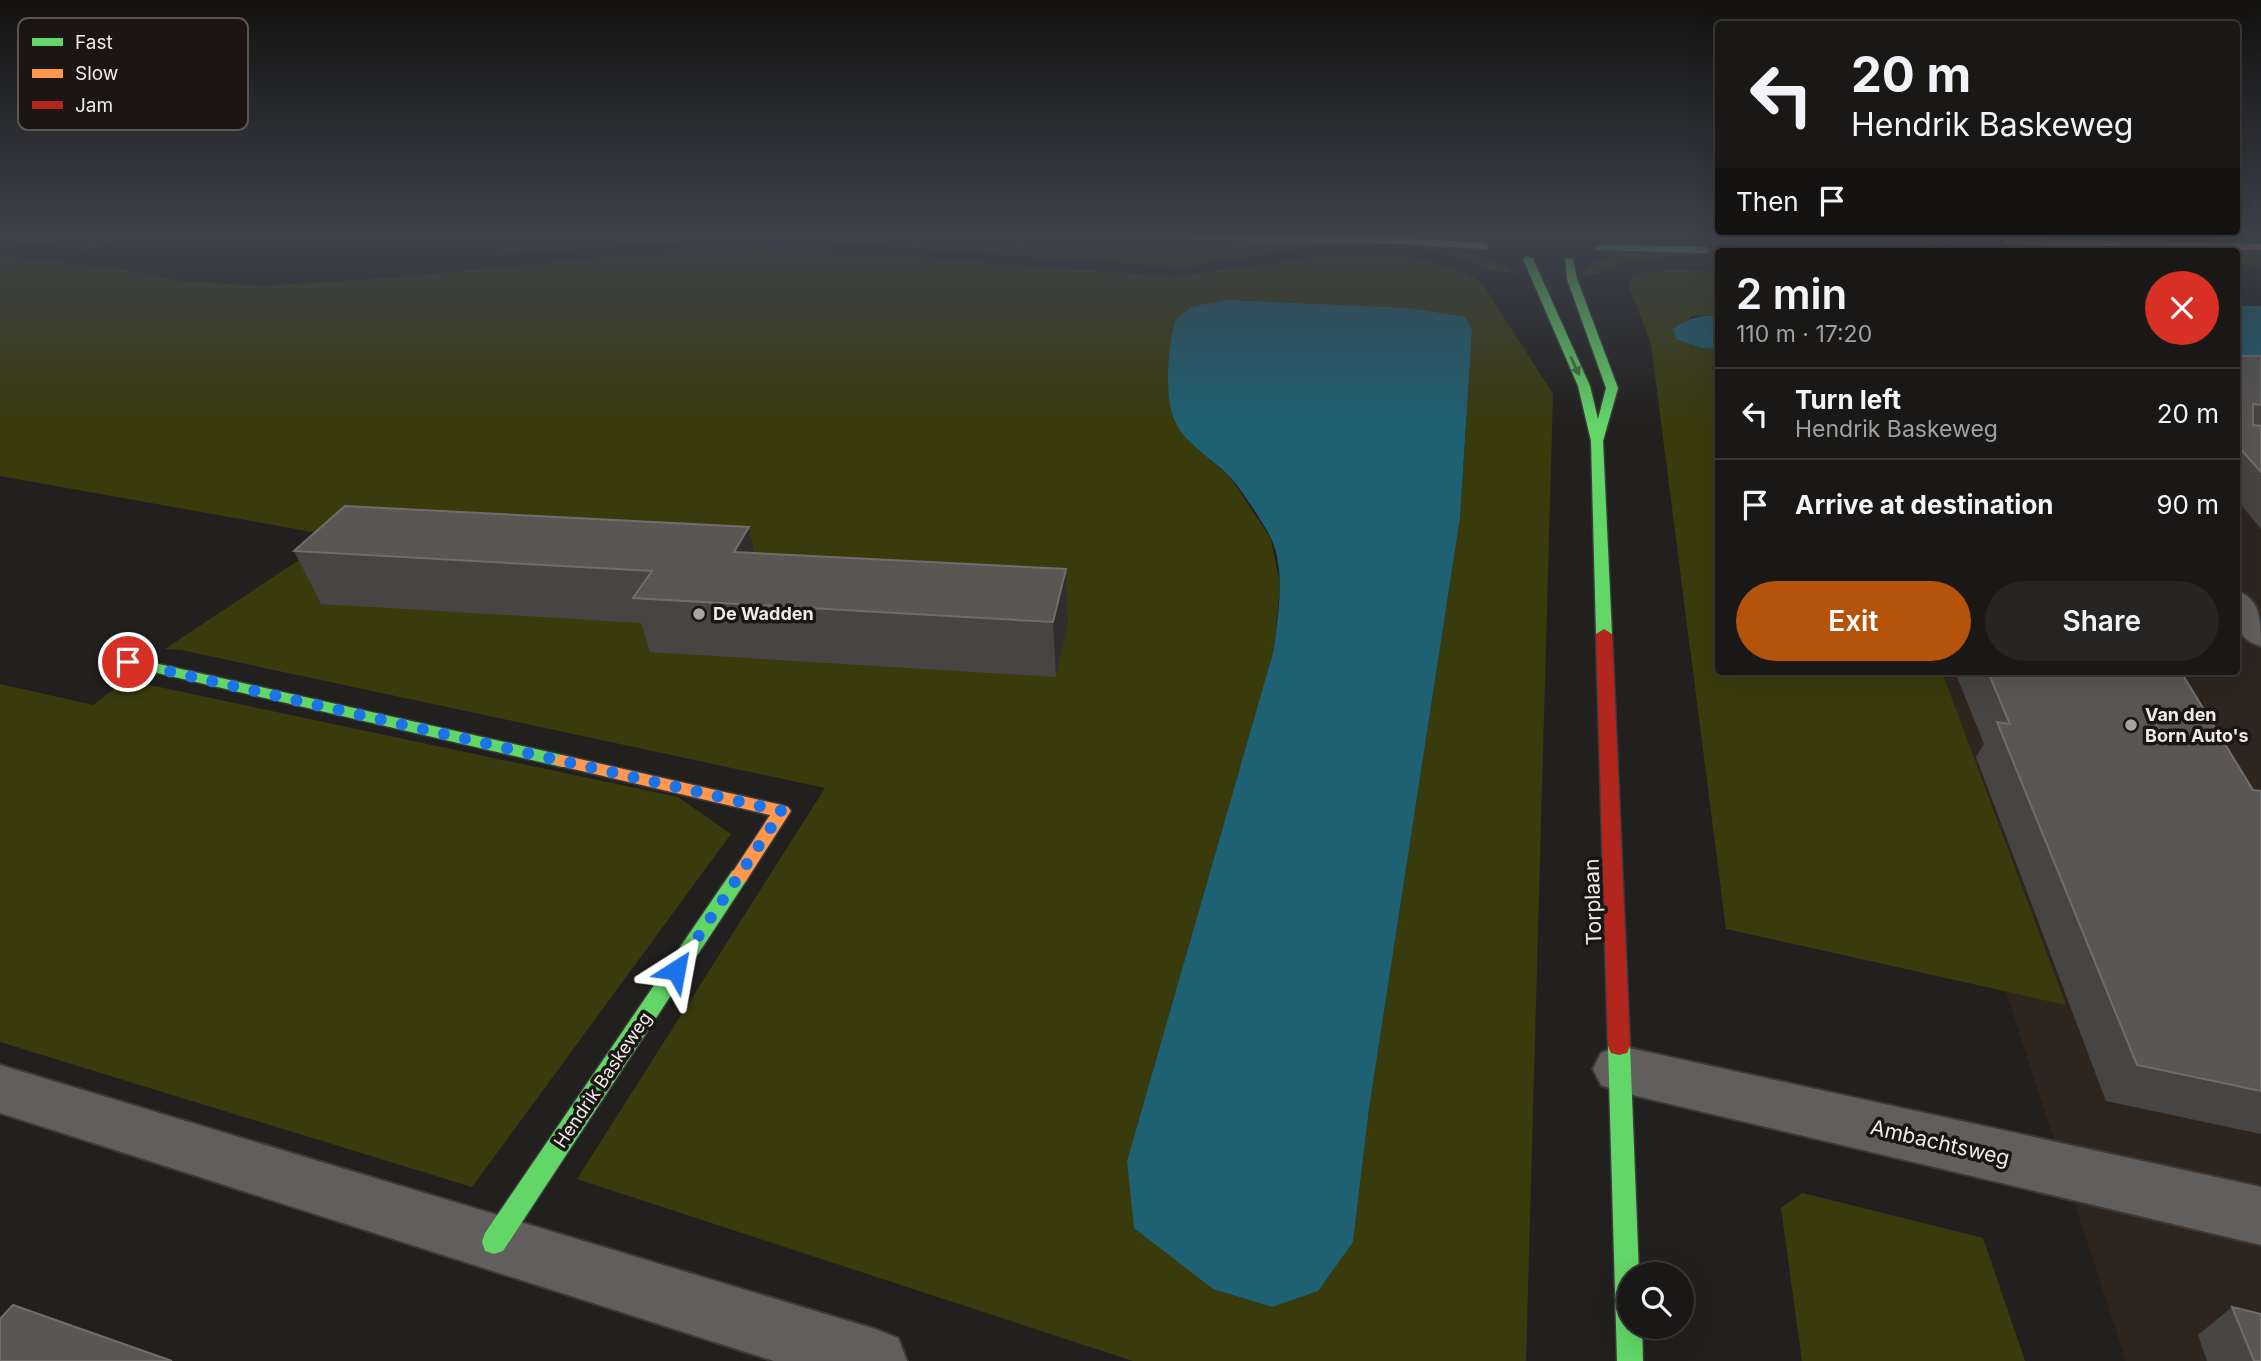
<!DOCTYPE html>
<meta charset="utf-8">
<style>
body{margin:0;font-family:Inter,sans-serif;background:#272523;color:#f1f3f6;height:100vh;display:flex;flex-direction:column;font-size:26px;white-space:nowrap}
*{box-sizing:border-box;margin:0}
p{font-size:23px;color:#9fa0a1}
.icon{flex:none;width:38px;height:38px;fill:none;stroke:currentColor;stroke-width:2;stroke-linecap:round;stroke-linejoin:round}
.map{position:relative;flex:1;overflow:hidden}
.sheet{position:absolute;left:1715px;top:248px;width:525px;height:427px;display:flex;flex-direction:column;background:#1a1816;border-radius:7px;box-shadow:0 7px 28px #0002,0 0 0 2px #383735}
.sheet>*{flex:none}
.guide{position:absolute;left:1715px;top:21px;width:525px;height:214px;border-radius:7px;box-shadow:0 7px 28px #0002,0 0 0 2px #383735;background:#1a1816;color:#f1f3f6;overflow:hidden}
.buttons{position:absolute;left:1617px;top:1262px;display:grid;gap:14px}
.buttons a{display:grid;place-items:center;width:77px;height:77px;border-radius:50%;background:#1a1816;box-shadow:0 7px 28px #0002,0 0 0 2px #383735;font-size:35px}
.pin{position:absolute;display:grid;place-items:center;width:60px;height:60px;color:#fff;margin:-30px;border:4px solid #fff;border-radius:50%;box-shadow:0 2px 7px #0007}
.me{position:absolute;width:77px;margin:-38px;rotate:34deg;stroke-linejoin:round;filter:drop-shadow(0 0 5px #0008)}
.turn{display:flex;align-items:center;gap:24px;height:147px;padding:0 21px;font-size:32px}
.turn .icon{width:91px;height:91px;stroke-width:2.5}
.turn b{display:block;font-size:49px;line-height:60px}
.then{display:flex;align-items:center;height:66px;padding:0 21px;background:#0003;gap:14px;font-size:26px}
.round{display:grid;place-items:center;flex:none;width:74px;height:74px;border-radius:37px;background:#272523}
.summary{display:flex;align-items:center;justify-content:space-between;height:119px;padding:0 21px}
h1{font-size:42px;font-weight:600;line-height:52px}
.primary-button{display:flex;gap:14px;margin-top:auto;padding:14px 21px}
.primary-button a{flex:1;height:80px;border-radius:42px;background:#b45309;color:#fff;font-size:28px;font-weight:600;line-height:80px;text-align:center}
.primary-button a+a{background:#272523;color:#f1f3f6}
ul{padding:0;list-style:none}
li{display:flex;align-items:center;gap:21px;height:91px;padding:0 21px;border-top:2px solid #383735}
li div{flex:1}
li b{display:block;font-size:26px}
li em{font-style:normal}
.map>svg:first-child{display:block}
.built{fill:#2e251f}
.green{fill:#393b0d;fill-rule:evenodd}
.water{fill:#1d6173}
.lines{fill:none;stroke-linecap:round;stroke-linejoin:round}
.street-casing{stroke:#3c3a39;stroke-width:4}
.fast-casing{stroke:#3c3a39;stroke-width:3}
.slow-casing{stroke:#3c3a39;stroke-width:3}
.jam-casing{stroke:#3c3a39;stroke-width:3}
.street{fill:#615f5d;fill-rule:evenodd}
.fast{fill:#63d668;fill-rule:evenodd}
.slow{fill:#ff974d;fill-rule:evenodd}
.jam{fill:#b3261e;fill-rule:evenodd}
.wall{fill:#474543}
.shaded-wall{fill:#302e2c}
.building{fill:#595654;stroke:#706e6c;stroke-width:2}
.oneway{fill:#3f763e}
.route{stroke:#1a73e8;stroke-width:12;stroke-dasharray:0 21.6}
.poi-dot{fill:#a7a4a2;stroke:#1b1613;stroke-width:2.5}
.labels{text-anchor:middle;stroke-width:7;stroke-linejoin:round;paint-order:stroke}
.poi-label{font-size:18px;font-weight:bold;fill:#eeebe9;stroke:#1b1613;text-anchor:start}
.street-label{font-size:18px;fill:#eeebe9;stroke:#1b1613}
.near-street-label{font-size:21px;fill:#eeebe9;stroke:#1b1613}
.key{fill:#1b1613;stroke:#5a5653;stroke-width:2}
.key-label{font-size:19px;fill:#eeebe9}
</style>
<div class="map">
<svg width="2261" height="1361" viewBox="0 0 2261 1361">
<rect width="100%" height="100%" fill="#22201e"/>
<path class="built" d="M2237 376H2261V1361H2126L1964 863 1898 672H2236Z"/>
<g class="green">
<path d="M0 235H92L121 239 89 250 0 240Z"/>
<path d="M510 235H757L1335 243 1191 266 1113 263 823 241 701 240 493 255Z"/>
<path d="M1842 235H2261V243Z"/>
<path d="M1697 239 2261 250V265L2237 264 2236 252H1911L1703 245Z"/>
<path d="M1413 247C1449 250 1484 251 1516 273L1495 271 1465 259Z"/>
<path d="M758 249 896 255 1173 277 1331 254 1377 253 1413 257 1447 267 1467 273 1482 283 1553 394 1526 1361H1133L577 1179 825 788 181 650 165 649 335 536 0 476V255L108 267 181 281 264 286 388 278 641 253ZM1173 330H1472L1460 518 1369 1109 1353 1242 1272 1307 1213 1289 1127 1161 1274 649 1280 585 1271 539 1230 477 1191 443 1170 399 1169 360Z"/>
<path d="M1630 253 1669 255C1658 262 1637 259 1624 262 1608 266 1598 279 1581 274 1591 258 1613 256 1630 253Z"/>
<path d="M1671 270 1718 271V315L1693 316 1673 329 1676 339 1702 348 1718 349V672H1942L2066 1005 1726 929 1651 344 1629 286 1632 277 1646 272Z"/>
<path d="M126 680 678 797 731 834 472 1187 0 1042V684L93 705Z"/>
<path d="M1802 1193 1983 1238 2025 1361H1802L1781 1208Z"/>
</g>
<g class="water">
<path d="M1225 300 1408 308 1465 317 1472 330 1460 518 1369 1109 1353 1242 1318 1291 1272 1307 1213 1289 1134 1228 1127 1161 1274 649C1278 613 1286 572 1271 538 1264 524 1240 487 1229 476 1212 458 1183 443 1174 419 1164 395 1168 342 1176 319L1191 307Z"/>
<path d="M2236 306H2261V364L2237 363Z"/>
<path d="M1718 315V349L1702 348 1676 339 1673 329C1689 317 1699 316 1718 315Z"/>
</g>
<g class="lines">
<defs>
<g id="street">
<path d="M2236 591C2261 598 2261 622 2261 646 2233 639 2236 616 2236 591Z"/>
<path d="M1620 1046 2261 1187V1245L1620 1092 1601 1085 1593 1069 1601 1053Z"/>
<path d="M0 1065 875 1329 898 1338 907 1361H774L0 1113Z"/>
</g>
<g id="fast">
<path d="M1600 245 1706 247 1710 250 1706 253 1597 250 1596 248Z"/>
<path d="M1528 256 1533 259 1590 386 1598 419 1606 388 1567 279 1565 258 1573 260 1577 279 1618 388 1603 441 1612 634 1604 639 1596 634 1591 441 1578 386 1523 259Z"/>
<path d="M128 657 562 755 568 757 571 761 568 765 562 767 123 665 120 662 123 659Z"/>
<path d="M739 869 746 871 748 876 746 881 503 1251 494 1254 485 1251 482 1242 485 1233 732 871Z"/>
<path d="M1619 1037 1627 1039 1630 1046 1639 1274H1629V1326H1642L1643 1361H1617L1608 1046 1611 1039Z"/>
</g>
<g id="slow">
<path d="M1132 235 1404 238 1485 243 1489 246 1485 249 1404 244 1136 238Z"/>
<path d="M2002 239 2261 244V250L1999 244V240Z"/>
<path d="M562 755 782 805 788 807 791 811 746 881 739 883 732 881 730 876 770 815 556 765 553 761 556 757Z"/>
</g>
<g id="jam">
<path d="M1673 235 2002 239 2006 242 2002 245 1677 238Z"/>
<path d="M1604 629 1612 634 1630 1046 1627 1053 1619 1055 1611 1053 1608 1046 1596 634Z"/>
</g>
</defs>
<use href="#street" class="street-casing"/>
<use href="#fast" class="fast-casing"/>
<use href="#slow" class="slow-casing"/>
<use href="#jam" class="jam-casing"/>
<use href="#street" class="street"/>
<use href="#fast" class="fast"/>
<use href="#slow" class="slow"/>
<use href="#jam" class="jam"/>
</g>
<g class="wall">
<path d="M2236 356H2261V529L2236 499Z"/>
<path d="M749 527 755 553 1066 569 1068 623 1056 677 650 652 641 623 321 604 294 551Z"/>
<path d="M1955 672H2181L2253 790 2261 791V1134L2106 1101 1976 757 1984 744Z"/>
<path d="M2232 1307 2261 1361H2207L2198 1335Z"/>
</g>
<g class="shaded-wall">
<path d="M749 527 761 580 746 605 734 552Z"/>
<path d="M1066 569 1068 623 1056 677 1053 622Z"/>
</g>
<g class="building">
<path d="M2236 356H2261V405L2253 404V425L2261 426V472L2236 444Z"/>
<path d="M345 506 749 527 734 552 1066 569 1053 622 633 598 652 571 294 551Z"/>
<path d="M1988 672H2181L2253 790 2261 791V1091L2137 1065 1997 722 2010 724Z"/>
<path d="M13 1305 172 1361H0V1319Z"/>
<path d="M2232 1307 2261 1314V1361H2254Z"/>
</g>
<defs><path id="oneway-solid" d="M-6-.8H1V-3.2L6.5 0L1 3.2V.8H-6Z" transform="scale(1.75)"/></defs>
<use class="oneway" href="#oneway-solid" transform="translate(1575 366) rotate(65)"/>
<linearGradient id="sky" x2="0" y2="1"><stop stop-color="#131210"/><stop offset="0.55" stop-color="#3e424c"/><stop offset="1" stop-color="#3e424c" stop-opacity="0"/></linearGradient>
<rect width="2261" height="426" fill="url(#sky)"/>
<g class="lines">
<path class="route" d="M128 662 782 811 676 970"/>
</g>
<g class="poi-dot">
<circle cx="699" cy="614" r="7"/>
<circle cx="2131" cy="725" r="7"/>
</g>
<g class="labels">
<g class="poi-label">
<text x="713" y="620">De Wadden</text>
<text x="2145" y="721">Van den<tspan x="2145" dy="21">Born Auto's</tspan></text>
</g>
<g class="street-label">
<text transform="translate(603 1080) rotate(-56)" y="6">Hendrik Baskeweg</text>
</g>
<g class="near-street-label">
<text transform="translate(1593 902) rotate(-92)" y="7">Torplaan</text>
<text transform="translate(1940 1143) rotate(13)" y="7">Ambachtsweg</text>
</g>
</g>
<rect x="18" y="18" width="230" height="112" rx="10" class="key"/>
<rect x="32" y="38" width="31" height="8" fill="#63d668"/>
<rect x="32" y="69" width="31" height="9" fill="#ff974d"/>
<rect x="32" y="101" width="31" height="8" fill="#b3261e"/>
<g class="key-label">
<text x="75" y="49">Fast</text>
<text x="75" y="80">Slow</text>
<text x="75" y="112">Jam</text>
</g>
</svg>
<div class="buttons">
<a><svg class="icon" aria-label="search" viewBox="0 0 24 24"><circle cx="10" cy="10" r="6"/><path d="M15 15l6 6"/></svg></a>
</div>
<div class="pin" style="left:128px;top:662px;background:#d93025"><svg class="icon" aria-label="arrive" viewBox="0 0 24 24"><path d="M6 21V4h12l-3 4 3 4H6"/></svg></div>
<svg class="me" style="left:676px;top:970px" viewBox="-20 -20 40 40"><path d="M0-17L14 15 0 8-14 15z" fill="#1a73e8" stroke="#fff" stroke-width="4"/></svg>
<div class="guide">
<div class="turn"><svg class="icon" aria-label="left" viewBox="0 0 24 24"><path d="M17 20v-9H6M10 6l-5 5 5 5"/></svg><div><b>20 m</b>Hendrik Baskeweg</div></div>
<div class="then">Then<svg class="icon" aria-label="arrive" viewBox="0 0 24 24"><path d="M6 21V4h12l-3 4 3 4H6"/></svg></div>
</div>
<section class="sheet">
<div class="summary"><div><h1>2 min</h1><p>110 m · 17:20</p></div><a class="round" style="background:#d93025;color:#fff"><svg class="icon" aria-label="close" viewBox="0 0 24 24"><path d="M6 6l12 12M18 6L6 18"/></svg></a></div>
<ul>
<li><svg class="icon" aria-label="left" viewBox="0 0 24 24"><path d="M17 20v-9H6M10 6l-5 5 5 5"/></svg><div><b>Turn left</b><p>Hendrik Baskeweg</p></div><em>20 m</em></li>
<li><svg class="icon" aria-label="arrive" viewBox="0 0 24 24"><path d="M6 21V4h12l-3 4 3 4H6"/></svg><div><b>Arrive at destination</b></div><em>90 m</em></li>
</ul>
<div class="primary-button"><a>Exit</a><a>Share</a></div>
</section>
</div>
